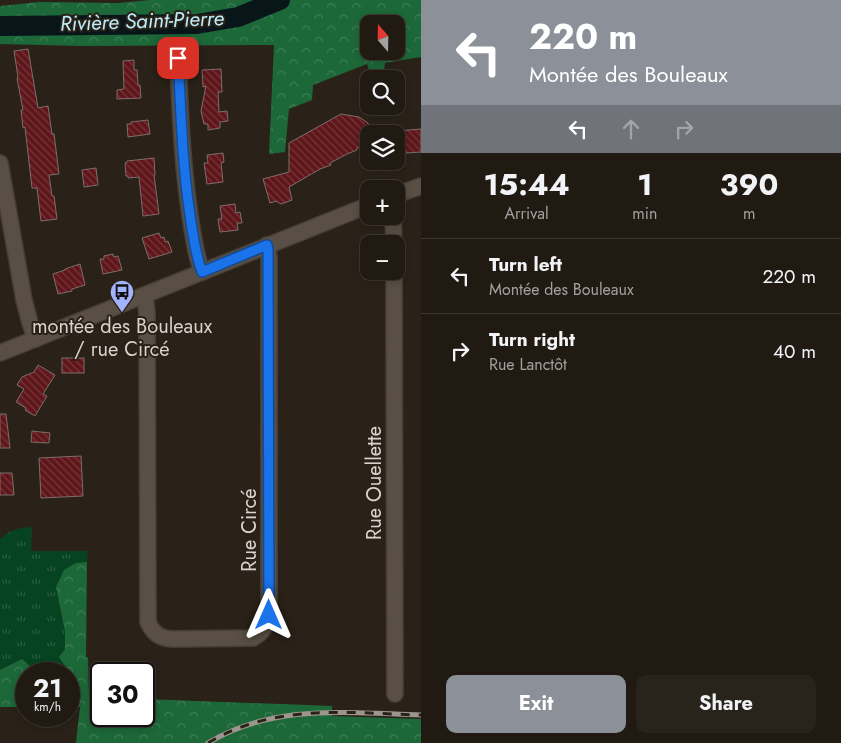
<!DOCTYPE html>
<meta charset="utf-8">
<style>
body{margin:0;font-family:Jost,sans-serif;background:#28231b;color:#f1f3f6;height:100vh;display:flex;flex-direction:column;font-size:19px;white-space:nowrap}
*{box-sizing:border-box;margin:0}
p{font-size:16px;color:#a2a19f}
.icon{flex:none;width:28px;height:28px;fill:none;stroke:currentColor;stroke-width:2;stroke-linecap:round;stroke-linejoin:round}
.map{position:relative;flex:1;overflow:hidden}
.side{display:flex;flex-direction:column;background:#201a12;width:420px}
.side>*{flex:none}
.guide{background:#8c9099;color:#fff;overflow:hidden}
.needle{width:32px;rotate:340deg}
.controls{position:absolute;left:360px;top:15px;display:grid;gap:10px}
.controls a{display:grid;place-items:center;width:45px;height:45px;border-radius:10px;background:#201a12;box-shadow:0 2px 8px #0003,0 0 0 1px #3d3832;font-size:25px}
.speed{position:absolute;left:15px;top:662px;display:flex;gap:10px;font-size:25px;font-weight:700;text-align:center}
.speed>*{display:grid;place-content:center;width:65px;height:65px;border-radius:50%;background:#201a12;box-shadow:0 2px 8px #0003,0 0 0 1px #3d3832;line-height:1}
.speed small{font-size:12px;font-weight:400}
.speed .limit{border:2px solid #111;border-radius:8px;background:#fff;color:#111}
.pin{position:absolute;display:grid;place-items:center;width:42px;height:42px;color:#fff;margin:-21px;border-radius:10px;box-shadow:0 2px 8px #0006}
.me{position:absolute;width:55px;margin:-28px;rotate:0deg;stroke-linejoin:round;filter:drop-shadow(0 0 4px #0008)}
.turn{display:flex;align-items:center;gap:18px;height:105px;padding:0 25px;font-size:22px}
.turn .icon{width:65px;height:65px;stroke-width:2.5}
.turn b{display:block;font-size:35px;line-height:42px}
.lanes{display:flex;align-items:center;height:48px;padding:0 25px;background:#0003;justify-content:center;gap:25px;direction:ltr}
.lanes .off{opacity:.35}
.eta{display:flex;justify-content:space-evenly;align-items:center;height:85px;text-align:center}
.eta b{font-size:30px;font-weight:700;line-height:35px}
.action{display:flex;gap:10px;margin-top:auto;padding:10px 25px}
.action a{flex:1;height:58px;border-radius:10px;background:#8c9099;color:#fff;font-size:20px;font-weight:700;line-height:58px;text-align:center}
.action a+a{background:#28231b;color:#f1f3f6}
ul{padding:0;list-style:none}
li{display:flex;align-items:center;gap:15px;height:75px;padding:0 25px;border-top:1px solid #3d3832}
li div{flex:1}
li b{display:block;font-size:19px}
li em{font-style:normal}
main{display:flex;flex:1;min-height:0}
.map>svg:first-child{display:block}
.grass{fill:url(#grass-tufts)}
.forest{fill:url(#forest-crowns);fill-rule:evenodd}
.lines{fill:none;stroke-linecap:round;stroke-linejoin:round}
.river{stroke:#08161a;stroke-width:20}
.building{fill:url(#building-back-hatch);stroke:#7e6d6c}
.minor-casing{stroke:#453f38;stroke-width:18}
.minor{stroke:#594f44;stroke-width:15}
.rail-casing{stroke:#9c968e;stroke-width:5}
.rail{stroke:#2a2218;stroke-width:3;stroke-dasharray:9;stroke-linecap:butt}
.route-casing{stroke:#114b97;stroke-width:12}
.route{stroke:#1a73e8;stroke-width:9}
.labels{text-anchor:middle;stroke-width:4;stroke-linejoin:round;paint-order:stroke}
.poi-label{font-size:20px;fill:#d8d3cc;stroke:#2a2218}
.street-label{font-size:20px;fill:#d8d3cc;stroke:#2a2218}
.water-label{font-size:21px;font-style:italic;fill:#bbedfa;stroke:#2a2218}
</style>
<main>
<div class="map">
<svg width="421" height="743" viewBox="0 0 421 743">
<defs>
<pattern id="grass-tufts" width="24" height="20" patternUnits="userSpaceOnUse" patternTransform="scale(1.25)"><rect width="24" height="20" fill="#064320"/><path d="M3 7l-1-3M5 7V3M7 7l1-3M15 17l-1-3M17 17v-4M19 17l1-3" fill="none" stroke="#2a5d3f"/></pattern>
<pattern id="forest-crowns" width="20" height="18" patternUnits="userSpaceOnUse" patternTransform="scale(1.25)"><rect width="20" height="18" fill="#1d6839"/><path d="M2 6a3 3 0 1 1 6 0M12 15a3 3 0 1 1 6 0" fill="none" stroke="#3d7d54"/></pattern>
<pattern id="building-back-hatch" width="6" height="6" patternUnits="userSpaceOnUse" patternTransform="scale(1.25)"><rect width="6" height="6" fill="#5f161a"/><path d="M-1 5l2 2M0 0l6 6M5-1l2 2" fill="none" stroke="#75373a"/></pattern>
</defs>
<rect width="100%" height="100%" fill="#2a2218"/>
<path class="grass" d="M32 527 31 551H88L87 562 76 563 60 610 65 632V649L59 657 69 672 68 674H30V666L22 659 0 670V539C11 529 18 528 32 527Z"/>
<g class="forest">
<path d="M150 0H421V57L385 63 383 79H372L367 64 313 85 312 100 289 109 285 152 269 154 274 45 81 46 0 44V6L39 2 119 3ZM369 24H396V51H369Z"/>
<path d="M87 562 86 657H88L89 697 101 698V716H144V699L332 706V716L421 719V743H76L80 707 69 706V674H68L69 672 59 657 65 649V632L56 587 64 570 76 563Z"/>
<path d="M22 659 30 666V674H26V707H0V670Z"/>
</g>
<g class="lines">
<path class="river" d="M0 26 197 24 238 17 280 0"/>
</g>
<g class="building">
<path d="M28 49 38 108 48 106 52 134H54L59 174 49 175 52 196H54L57 219 41 221 37 188H32L25 127 23 128 21 110H23L17 78 18 77 14 51Z"/>
<path d="M134 60V70H137L138 85H140L141 98 117 99V90L124 89 123 61Z"/>
<path d="M221 69 222 92H218L219 112 227 111 228 121 220 122V128L208 130V124H204L201 111 206 86 203 87 202 70Z"/>
<path d="M341 114 359 117 368 123 369 126 370 134H369V142L357 148V150L347 154 330 163 331 165 320 169 289 187 292 200 281 204 276 201 270 203 263 179 289 172V143Z"/>
<path d="M148 120 150 134 128 137 127 124H131V122Z"/>
<path d="M421 129V152L406 153V151L396 152V131Z"/>
<path d="M223 153 224 162 221 163 223 182 207 184 204 163H208L207 155Z"/>
<path d="M154 158 155 175H154L159 214 143 216 139 177 128 178V176H126L125 163 127 162V161Z"/>
<path d="M96 168 98 185 84 187 82 170Z"/>
<path d="M235 204 236 213 240 212 242 223H237L238 230 220 232 218 219H222L220 206Z"/>
<path d="M159 233 161 238 164 237 165 242 168 241 172 252 149 259 142 238Z"/>
<path d="M113 254 114 257 118 256 122 270 103 274 100 259H104V256Z"/>
<path d="M80 264 85 285 72 289V291L58 294 53 274 65 270V269Z"/>
<rect x="62" y="358" width="22" height="15"/>
<path d="M38 365 55 375 43 394 47 396 35 416 25 410 26 408 16 402 24 389 17 385 22 377 34 372Z"/>
<path d="M0 414H6L10 448H0Z"/>
<path d="M32 431 50 433 49 443 31 442Z"/>
<path d="M81 456 83 496 41 498 39 458Z"/>
<path d="M0 473H12L14 495H0Z"/>
</g>
<g class="lines">
<defs>
<g id="minor">
<path d="M178 58C180 110 182 163 190 215 193 235 195 253 202 272"/>
<path d="M0 163 24 300 30 323 36 339"/>
<path d="M396 195 421 186"/>
<path d="M393 216 394 244"/>
<path d="M394 271 395 694"/>
<path d="M145 295 147 313 148 622C153 633 159 638 172 639L253 638C263 633 267 626 269 615V258L267 245"/>
<path d="M0 353 369 205"/>
</g>
</defs>
<use href="#minor" class="minor-casing"/>
<use href="#minor" class="minor"/>
<defs>
<path id="rail" d="M208 743C274 703 348 713 421 715"/>
</defs>
<use href="#rail" class="rail-casing"/>
<use href="#rail" class="rail"/>
</g>
<g class="lines">
<defs>
<path id="route" d="M178 58C181 110 182 163 190 215 193 235 195 253 202 272L267 245 268 249 269 615"/>
</defs>
<use href="#route" class="route-casing"/>
<use href="#route" class="route"/>
</g>
<defs>
<symbol id="bus-pin" viewBox="-11 -11 22 30"><path d="M0 17L-7.5 6A9.5 9.5 0 1 1 7.5 6Z" fill="#a2b2fd" stroke="#2a2218"/><path d="M-5-6H5V4H4V6H2V4H-2V6H-4V4H-5ZM-3.5-4V0h7V-4ZM-3.5 1.2v1.5H-2V1.2ZM2 1.2v1.5H3.5V1.2Z" fill="#111"/></symbol>
</defs>
<g fill-rule="evenodd">
<use href="#bus-pin" x="108" y="278" width="28" height="38"/>
</g>
<g class="labels">
<g class="poi-label">
<text x="122" y="333">montée des Bouleaux<tspan x="122" dy="23">/ rue Circé</tspan></text>
</g>
<g class="street-label">
<text transform="translate(374 483) rotate(-90)" y="7">Rue Ouellette</text>
<text transform="translate(249 530) rotate(-90)" y="7">Rue Circé</text>
</g>
<g class="water-label">
<text transform="translate(142 21) rotate(-2)" y="7">Rivière Saint-Pierre</text>
</g>
</g>
</svg>
<div class="controls">
<a><svg class="needle" viewBox="-14 -14 28 28"><path d="M0-13l5 13h-10z" fill="#e53935"/><path d="M0 13l5-13h-10z" fill="#a2a19f"/></svg></a>
<a><svg class="icon" aria-label="search" viewBox="0 0 24 24"><circle cx="10" cy="10" r="6"/><path d="M15 15l6 6"/></svg></a>
<a><svg class="icon" aria-label="layers" viewBox="0 0 24 24"><path d="M12 4l9 5-9 5-9-5zM3 14l9 5 9-5"/></svg></a>
<a>+</a>
<a>−</a>
</div>
<div class="speed"><div>21<small>km/h</small></div><div class="limit">30</div></div>
<div class="pin" style="left:178px;top:58px;background:#d93025"><svg class="icon" aria-label="arrive" viewBox="0 0 24 24"><path d="M6 21V4h12l-3 4 3 4H6"/></svg></div>
<svg class="me" style="left:269px;top:615px" viewBox="-20 -20 40 40"><path d="M0-17L14 15 0 8-14 15z" fill="#1a73e8" stroke="#fff" stroke-width="4"/></svg>
</div>
<section class="side">
<div class="guide">
<div class="turn"><svg class="icon" aria-label="left" viewBox="0 0 24 24"><path d="M17 20v-9H6M10 6l-5 5 5 5"/></svg><div><b>220 m</b>Montée des Bouleaux</div></div>
<div class="lanes"><svg class="icon" aria-label="left" viewBox="0 0 24 24"><path d="M17 20v-9H6M10 6l-5 5 5 5"/></svg><svg class="icon off" aria-label="ahead" viewBox="0 0 24 24"><path d="M12 20V5M6 11l6-6 6 6"/></svg><svg class="icon off" aria-label="right" viewBox="0 0 24 24"><path d="M7 20v-9h11M14 6l5 5-5 5"/></svg></div>
</div>
<div class="eta">
<div><b>15:44</b><p>Arrival</p></div>
<div><b>1</b><p>min</p></div>
<div><b>390</b><p>m</p></div>
</div>
<ul>
<li><svg class="icon" aria-label="left" viewBox="0 0 24 24"><path d="M17 20v-9H6M10 6l-5 5 5 5"/></svg><div><b>Turn left</b><p>Montée des Bouleaux</p></div><em>220 m</em></li>
<li><svg class="icon" aria-label="right" viewBox="0 0 24 24"><path d="M7 20v-9h11M14 6l5 5-5 5"/></svg><div><b>Turn right</b><p>Rue Lanctôt</p></div><em>40 m</em></li>
</ul>
<div class="action"><a>Exit</a><a>Share</a></div>
</section>
</main>
